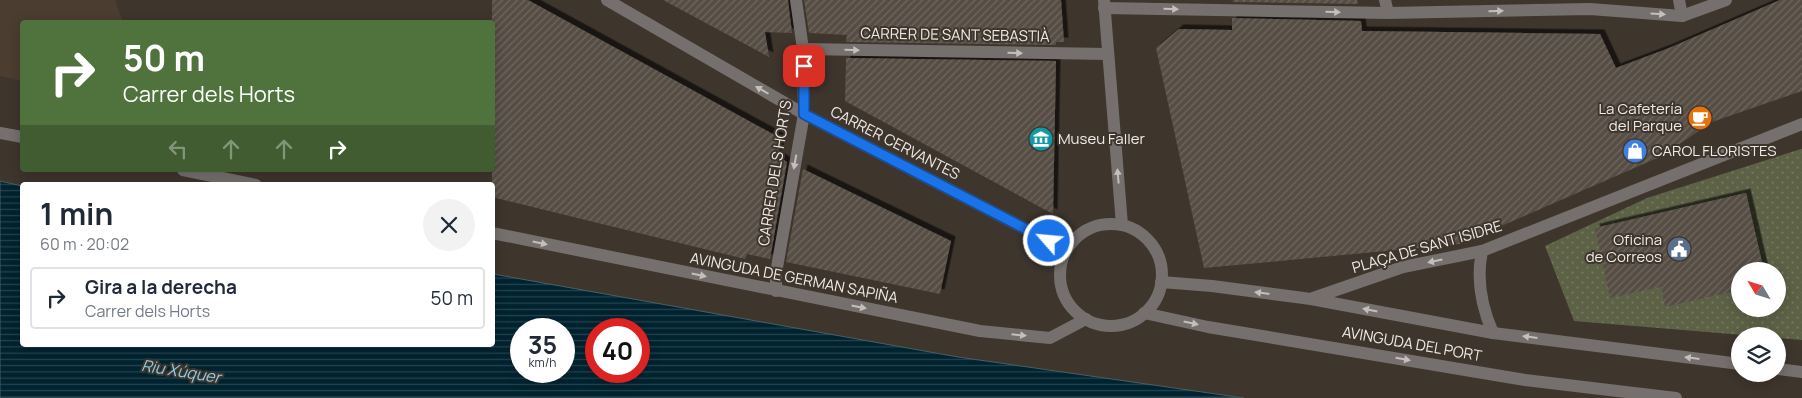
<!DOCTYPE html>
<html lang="es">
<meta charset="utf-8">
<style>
body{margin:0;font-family:Manrope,sans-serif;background:#f2f2f3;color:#1f2937;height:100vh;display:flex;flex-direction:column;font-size:19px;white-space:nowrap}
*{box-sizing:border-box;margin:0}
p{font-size:16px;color:#747a83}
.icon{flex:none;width:28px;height:28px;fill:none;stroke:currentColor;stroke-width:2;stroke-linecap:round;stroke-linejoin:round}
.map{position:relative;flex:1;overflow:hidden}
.drawer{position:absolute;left:20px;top:182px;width:475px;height:165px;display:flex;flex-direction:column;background:#fff;border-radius:5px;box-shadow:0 2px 12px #0003}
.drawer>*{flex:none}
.hud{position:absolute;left:20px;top:20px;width:475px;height:152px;border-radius:5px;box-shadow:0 2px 12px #0003;background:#50733d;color:#fff;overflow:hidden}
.needle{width:32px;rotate:308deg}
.fabs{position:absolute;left:1731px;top:262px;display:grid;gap:10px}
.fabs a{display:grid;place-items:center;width:55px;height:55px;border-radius:50%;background:#fff;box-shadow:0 2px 12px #0003;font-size:25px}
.speed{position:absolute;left:510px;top:318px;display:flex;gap:10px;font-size:25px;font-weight:700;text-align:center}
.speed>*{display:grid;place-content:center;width:65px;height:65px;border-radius:50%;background:#fff;box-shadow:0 2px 12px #0003;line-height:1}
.speed small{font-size:12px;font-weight:400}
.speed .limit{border:8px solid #d22;background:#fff;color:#111}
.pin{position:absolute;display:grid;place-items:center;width:42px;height:42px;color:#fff;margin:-21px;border-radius:10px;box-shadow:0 2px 8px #0006}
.me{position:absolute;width:55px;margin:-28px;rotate:297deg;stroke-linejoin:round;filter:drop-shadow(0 0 4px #0008)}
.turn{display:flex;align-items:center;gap:18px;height:105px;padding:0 20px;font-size:22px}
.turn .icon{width:65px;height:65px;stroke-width:2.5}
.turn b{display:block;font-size:35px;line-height:42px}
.lanes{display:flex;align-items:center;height:48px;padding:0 20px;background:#0003;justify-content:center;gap:25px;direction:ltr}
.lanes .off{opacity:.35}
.round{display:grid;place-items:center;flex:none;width:52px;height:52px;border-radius:26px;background:#f2f2f3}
.head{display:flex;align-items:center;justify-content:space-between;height:85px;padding:0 20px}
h1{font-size:30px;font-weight:700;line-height:38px}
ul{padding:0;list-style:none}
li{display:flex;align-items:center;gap:15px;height:62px;margin:0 10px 8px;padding:0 10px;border:2px solid #e0e1e3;border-radius:5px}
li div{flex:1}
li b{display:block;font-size:19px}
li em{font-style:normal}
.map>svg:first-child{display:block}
.built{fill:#4b3d30}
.park{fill:url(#park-dots);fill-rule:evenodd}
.water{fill:url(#water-rules);stroke:#485f66;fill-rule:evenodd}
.building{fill:url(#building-hatch);filter:url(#shadow)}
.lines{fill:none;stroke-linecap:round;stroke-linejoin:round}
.minor{stroke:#756f6d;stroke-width:12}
.oneway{fill:#c5bfbb}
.route-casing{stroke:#114b97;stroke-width:12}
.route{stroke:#1a73e8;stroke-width:9}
.labels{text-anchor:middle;stroke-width:4;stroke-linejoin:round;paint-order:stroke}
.street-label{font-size:15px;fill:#f0eae5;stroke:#3e352d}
.poi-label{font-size:15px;fill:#f0eae5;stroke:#3e352d;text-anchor:end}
.water-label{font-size:16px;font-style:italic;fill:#8bcce9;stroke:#3e352d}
</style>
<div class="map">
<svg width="1802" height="398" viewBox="0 0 1802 398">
<defs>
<pattern id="park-dots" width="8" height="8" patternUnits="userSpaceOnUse" patternTransform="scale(1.25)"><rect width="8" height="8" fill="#5d6246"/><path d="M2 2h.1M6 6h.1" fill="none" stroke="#757961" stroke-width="1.8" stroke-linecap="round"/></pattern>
<pattern id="water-rules" width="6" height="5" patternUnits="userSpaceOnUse" patternTransform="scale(1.25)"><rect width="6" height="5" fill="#002330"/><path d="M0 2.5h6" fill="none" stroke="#26434e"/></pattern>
<pattern id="building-hatch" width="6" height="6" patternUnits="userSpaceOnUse" patternTransform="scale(1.25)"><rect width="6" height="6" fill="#574e45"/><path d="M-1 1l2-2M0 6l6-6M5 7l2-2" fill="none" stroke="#6f6860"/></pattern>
<filter id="shadow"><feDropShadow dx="4.5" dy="-4.5" stdDeviation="0" flood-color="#0009"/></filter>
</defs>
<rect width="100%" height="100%" fill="#3e352d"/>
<path class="built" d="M0 0H115L123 22H22V81L0 76Z"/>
<path class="park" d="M1801 149H1802V340L1778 338V336H1755L1574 321 1545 246 1647 198ZM1740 271H1778V309H1740Z"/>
<path class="water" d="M0 181 22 186V345H492L493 274 958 357 1244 398H0ZM521 329H564V371H521ZM596 329H639V371H596Z"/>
<g class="building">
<path d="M492 0H528L782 139 777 156 787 162 770 259 747 254 745 259 492 197Z"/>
<path d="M663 0H788L792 33 765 32 769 57Z"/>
<path d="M804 0H1061L1064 42H1056V45L846 42 847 35 809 33Z"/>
<path d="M1233 0H1357L1358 4 1233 2Z"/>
<path d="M1780 0H1802V91L1712 122 1662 156 1460 244 1204 268 1156 48 1179 29 1232 30V18L1361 21 1362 31 1600 34 1616 68 1669 48Z"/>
<path d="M846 58 1056 61 1053 214 845 101Z"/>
<path d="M803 169 951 241 940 294 786 262Z"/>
<path d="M1746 193 1764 271H1740V290L1665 307 1661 287 1610 298 1595 228Z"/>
</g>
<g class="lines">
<g class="minor">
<path d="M607 0 804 114 1066 250"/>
<path d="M1104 0 1122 225"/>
<path d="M1385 0 1388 13"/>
<path d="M1679 0 1682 16"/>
<path d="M1104 8 1388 13 1590 9 1682 16 1726 0"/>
<path d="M803 49 1107 54"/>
<path d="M0 133 22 137"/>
<path d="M183 170 256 185"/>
<circle cx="1111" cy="275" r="51"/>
<path d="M492 233 980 331 1050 338 1086 319"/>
<path d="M1482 251C1476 280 1481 306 1493 333"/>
<path d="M1161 282 1212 286 1311 299 1493 333 1740 364"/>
<path d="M776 291V273L804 114 803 49 796 0"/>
<path d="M1313 298 1403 267 1482 251 1802 124"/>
<path d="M1144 313 1208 327 1525 380 1676 398"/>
<path d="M1778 369 1802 372"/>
</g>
</g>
<defs><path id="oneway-solid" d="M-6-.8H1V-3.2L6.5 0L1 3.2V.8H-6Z" transform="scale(1.25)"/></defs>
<g class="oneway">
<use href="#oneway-solid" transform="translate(1171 9) rotate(1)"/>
<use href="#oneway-solid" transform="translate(1496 11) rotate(-1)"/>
<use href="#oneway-solid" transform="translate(1333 12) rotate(1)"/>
<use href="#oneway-solid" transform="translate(1658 14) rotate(4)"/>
<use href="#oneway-solid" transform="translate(852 50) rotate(1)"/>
<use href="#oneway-solid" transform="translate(1015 53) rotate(1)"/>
<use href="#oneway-solid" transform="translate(762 90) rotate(-150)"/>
<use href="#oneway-solid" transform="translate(795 162) rotate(100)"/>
<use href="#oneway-solid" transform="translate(1118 176) rotate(-95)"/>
<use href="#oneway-solid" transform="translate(540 243) rotate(12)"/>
<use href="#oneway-solid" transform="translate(1435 261) rotate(168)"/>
<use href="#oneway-solid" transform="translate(699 275) rotate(12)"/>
<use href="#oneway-solid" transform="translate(1262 293) rotate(-173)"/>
<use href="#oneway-solid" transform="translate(859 307) rotate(11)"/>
<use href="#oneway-solid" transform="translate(1370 310) rotate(-169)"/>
<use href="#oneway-solid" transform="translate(1191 323) rotate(12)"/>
<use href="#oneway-solid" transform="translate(1019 335) rotate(6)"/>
<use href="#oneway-solid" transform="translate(1530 337) rotate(-173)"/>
<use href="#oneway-solid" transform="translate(1692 358) rotate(-173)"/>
<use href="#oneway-solid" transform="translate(1403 359) rotate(10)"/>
</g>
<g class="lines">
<defs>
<path id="route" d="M804 66V114L1049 241"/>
</defs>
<use href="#route" class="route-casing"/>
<use href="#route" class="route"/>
</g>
<defs>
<symbol id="cafe-disc" viewBox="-11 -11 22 22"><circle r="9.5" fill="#e8710a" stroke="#3e352d"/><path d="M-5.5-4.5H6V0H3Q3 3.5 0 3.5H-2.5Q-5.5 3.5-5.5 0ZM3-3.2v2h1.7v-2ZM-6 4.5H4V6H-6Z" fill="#fff"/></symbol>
<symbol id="museum-disc" viewBox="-11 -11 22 22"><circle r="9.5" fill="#0f9aa8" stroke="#3e352d"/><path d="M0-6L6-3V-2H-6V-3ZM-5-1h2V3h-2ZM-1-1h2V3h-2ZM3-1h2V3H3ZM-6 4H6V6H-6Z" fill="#fff"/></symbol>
<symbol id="shop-disc" viewBox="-11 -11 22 22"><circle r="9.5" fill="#3f7fe0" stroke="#3e352d"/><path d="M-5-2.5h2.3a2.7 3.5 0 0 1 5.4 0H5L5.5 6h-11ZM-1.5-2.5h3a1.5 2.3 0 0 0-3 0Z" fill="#fff"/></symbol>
<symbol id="civic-disc" viewBox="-11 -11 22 22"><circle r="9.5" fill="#5c6f8a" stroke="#3e352d"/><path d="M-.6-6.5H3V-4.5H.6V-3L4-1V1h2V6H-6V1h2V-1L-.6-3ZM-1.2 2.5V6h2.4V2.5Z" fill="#fff"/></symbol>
</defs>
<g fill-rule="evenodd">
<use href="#cafe-disc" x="1686" y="104" width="28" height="28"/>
<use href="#museum-disc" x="1027" y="125" width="28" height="28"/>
<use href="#shop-disc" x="1621" y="137" width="28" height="28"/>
<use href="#civic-disc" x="1665" y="235" width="28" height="28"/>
</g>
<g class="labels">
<g class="street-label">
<text transform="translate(955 35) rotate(1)" y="5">CARRER DE SANT SEBASTIÀ</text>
<text transform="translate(895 143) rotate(27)" y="5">CARRER CERVANTES</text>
<text transform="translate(775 173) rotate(-81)" y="5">CARRER DELS HORTS</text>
<text transform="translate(1427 247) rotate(-16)" y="5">PLAÇA DE SANT ISIDRE</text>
<text transform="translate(794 278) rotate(11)" y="5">AVINGUDA DE GERMAN SAPIÑA</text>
<text transform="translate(1412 344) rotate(10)" y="5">AVINGUDA DEL PORT</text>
</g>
<g class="poi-label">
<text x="1682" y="114">La Cafetería<tspan x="1682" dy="17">del Parque</tspan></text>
<text x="1058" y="144" text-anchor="start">Museu Faller</text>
<text x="1652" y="156" text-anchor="start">CAROL FLORISTES</text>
<text x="1662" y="245">Oficina<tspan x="1662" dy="17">de Correos</tspan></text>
</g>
<g class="water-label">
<text transform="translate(181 371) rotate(9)" y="6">Riu Xúquer</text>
</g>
</g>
</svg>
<div class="fabs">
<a><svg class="needle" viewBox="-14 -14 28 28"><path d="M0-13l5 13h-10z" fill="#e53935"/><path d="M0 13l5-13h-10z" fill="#747a83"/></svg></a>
<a><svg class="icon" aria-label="layers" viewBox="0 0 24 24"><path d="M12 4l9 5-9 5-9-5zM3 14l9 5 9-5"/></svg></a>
</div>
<div class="speed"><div>35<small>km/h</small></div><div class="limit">40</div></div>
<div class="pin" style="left:804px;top:66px;background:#d93025"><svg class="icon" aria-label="arrive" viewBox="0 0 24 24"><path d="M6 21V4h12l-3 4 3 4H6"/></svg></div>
<svg class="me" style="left:1049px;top:241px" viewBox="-20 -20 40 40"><circle r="17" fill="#1a73e8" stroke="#fff" stroke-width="3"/><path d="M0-11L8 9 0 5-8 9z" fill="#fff"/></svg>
<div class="hud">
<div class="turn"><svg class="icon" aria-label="right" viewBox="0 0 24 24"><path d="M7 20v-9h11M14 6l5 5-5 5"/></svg><div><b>50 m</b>Carrer dels Horts</div></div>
<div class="lanes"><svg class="icon off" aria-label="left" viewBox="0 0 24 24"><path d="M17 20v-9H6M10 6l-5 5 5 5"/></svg><svg class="icon off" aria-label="ahead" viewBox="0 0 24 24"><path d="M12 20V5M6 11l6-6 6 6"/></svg><svg class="icon off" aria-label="ahead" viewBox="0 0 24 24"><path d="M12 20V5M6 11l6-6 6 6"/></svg><svg class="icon" aria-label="right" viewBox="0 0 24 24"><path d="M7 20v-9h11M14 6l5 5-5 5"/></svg></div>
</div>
<section class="drawer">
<div class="head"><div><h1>1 min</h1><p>60 m · 20:02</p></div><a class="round"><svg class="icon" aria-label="close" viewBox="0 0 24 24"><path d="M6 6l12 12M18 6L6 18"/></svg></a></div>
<ul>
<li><svg class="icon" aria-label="right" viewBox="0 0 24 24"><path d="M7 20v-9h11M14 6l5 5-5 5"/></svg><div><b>Gira a la derecha</b><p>Carrer dels Horts</p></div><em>50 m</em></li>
</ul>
</section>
</div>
